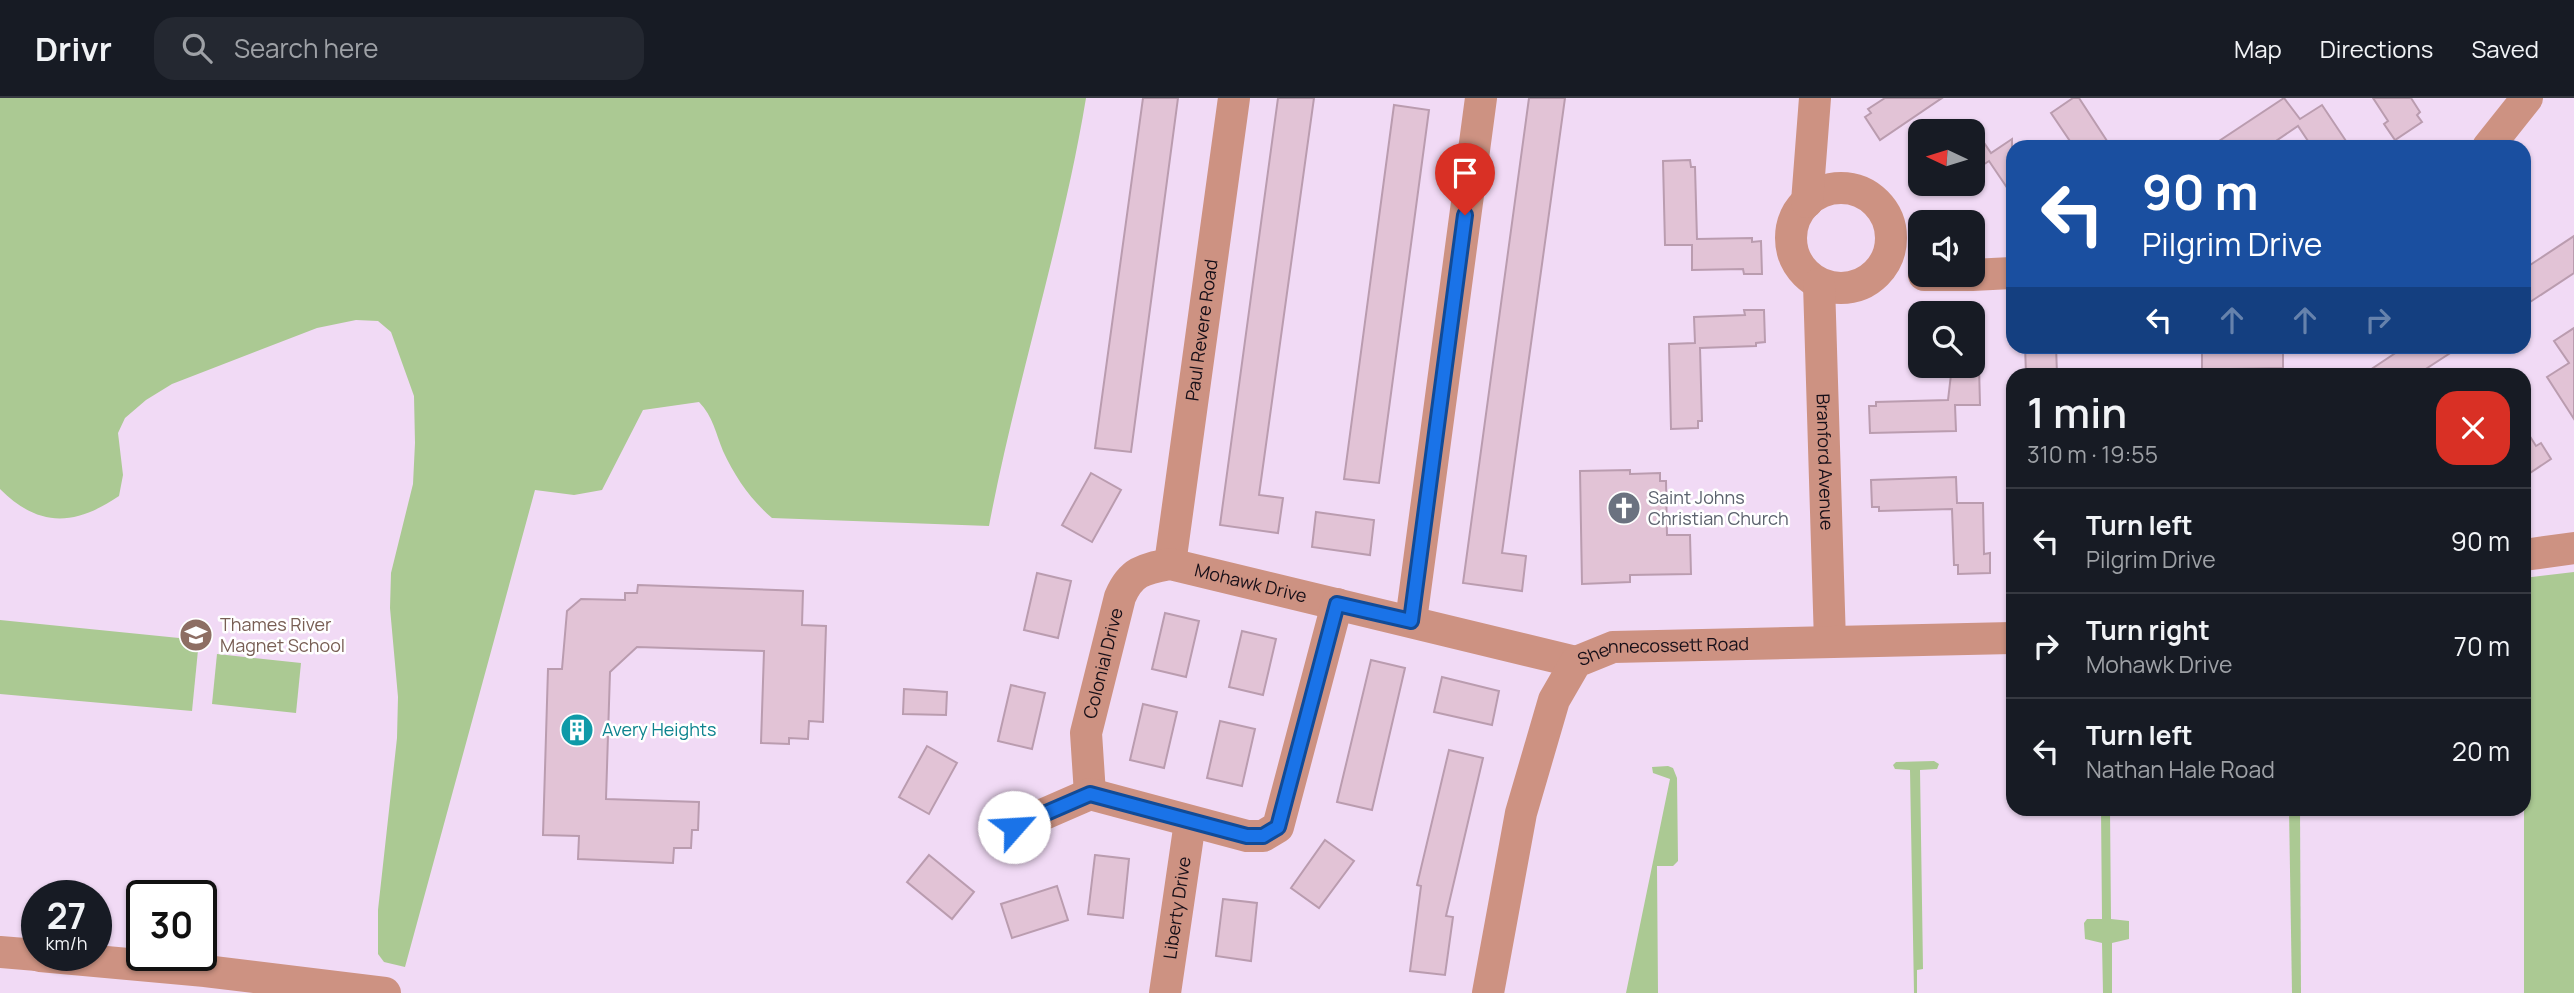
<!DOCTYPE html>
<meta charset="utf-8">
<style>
body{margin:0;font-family:Manrope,sans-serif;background:#242831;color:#f1f3f6;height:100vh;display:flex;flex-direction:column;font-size:26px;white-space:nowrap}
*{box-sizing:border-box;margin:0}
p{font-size:23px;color:#9ea1a6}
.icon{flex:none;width:38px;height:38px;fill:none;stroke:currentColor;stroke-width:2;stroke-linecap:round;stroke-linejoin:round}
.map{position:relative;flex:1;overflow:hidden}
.details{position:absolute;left:2006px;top:270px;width:525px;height:448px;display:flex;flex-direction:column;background:#171b24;border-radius:21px;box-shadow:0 2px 5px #0004}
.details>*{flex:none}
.top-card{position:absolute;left:2006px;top:42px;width:525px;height:214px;border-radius:21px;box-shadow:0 2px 5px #0004;background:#1a4fa0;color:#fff;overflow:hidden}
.needle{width:46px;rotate:274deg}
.controls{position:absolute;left:1908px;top:21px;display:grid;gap:14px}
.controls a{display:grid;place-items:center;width:77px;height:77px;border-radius:14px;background:#171b24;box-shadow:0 2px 5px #0004;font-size:35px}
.speed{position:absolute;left:21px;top:782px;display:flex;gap:14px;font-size:35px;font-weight:700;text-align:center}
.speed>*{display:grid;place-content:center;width:91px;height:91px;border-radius:50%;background:#171b24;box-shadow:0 2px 5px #0004;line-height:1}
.speed small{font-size:18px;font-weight:400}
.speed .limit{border:4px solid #111;border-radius:10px;background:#fff;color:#111}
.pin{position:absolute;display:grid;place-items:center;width:60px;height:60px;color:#fff;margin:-72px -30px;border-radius:50% 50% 50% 0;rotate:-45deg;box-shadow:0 0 7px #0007}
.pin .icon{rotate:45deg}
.me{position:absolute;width:77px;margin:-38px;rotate:64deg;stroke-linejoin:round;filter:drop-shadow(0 0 5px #0008)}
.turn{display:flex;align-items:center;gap:24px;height:147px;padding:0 21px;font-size:32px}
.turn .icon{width:91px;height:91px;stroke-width:2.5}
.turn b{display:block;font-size:49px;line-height:60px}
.lanes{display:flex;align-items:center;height:66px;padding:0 21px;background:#0003;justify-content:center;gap:35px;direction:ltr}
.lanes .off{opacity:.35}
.round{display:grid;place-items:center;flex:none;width:74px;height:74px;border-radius:21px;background:#242831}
.head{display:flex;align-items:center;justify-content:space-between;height:119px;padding:0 21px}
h1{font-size:42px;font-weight:600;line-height:52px}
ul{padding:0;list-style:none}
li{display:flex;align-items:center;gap:21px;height:105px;padding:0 21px;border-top:2px solid #363941}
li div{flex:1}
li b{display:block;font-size:26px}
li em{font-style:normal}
header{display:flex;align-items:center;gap:42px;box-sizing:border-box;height:98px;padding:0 35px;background:#171b24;border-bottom:2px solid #363941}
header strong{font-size:33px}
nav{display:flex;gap:38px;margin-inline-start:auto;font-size:24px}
.search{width:490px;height:63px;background:#242831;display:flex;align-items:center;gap:18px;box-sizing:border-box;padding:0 24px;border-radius:21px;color:#9ea1a6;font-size:26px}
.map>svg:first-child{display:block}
.green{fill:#abc993}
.building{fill:#e2c3d6;stroke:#ba9caf;stroke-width:2}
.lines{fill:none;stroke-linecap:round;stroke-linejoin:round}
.minor{stroke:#cd9282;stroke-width:32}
.route-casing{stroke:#114b97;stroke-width:18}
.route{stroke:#1a73e8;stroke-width:12}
.labels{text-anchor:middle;stroke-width:5;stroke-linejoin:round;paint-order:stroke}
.street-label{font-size:18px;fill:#170f18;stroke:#fff}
.worship-label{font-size:18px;fill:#5b616d;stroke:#fff;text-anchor:start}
.education-label{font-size:18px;fill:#785e54;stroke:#fff;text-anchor:start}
.culture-label{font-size:18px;fill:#0d838f;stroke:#fff;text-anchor:start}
</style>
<header>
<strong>Drivr</strong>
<div class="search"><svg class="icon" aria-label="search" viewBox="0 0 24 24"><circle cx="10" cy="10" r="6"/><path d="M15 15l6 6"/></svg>Search here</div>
<nav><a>Map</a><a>Directions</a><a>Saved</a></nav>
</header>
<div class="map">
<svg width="2574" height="895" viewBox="0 0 2574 895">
<rect width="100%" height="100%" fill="#f1daf5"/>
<g class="green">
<path d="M0 0H1086C1062 145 1016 284 989 428L772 420C751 402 735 379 723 353 716 336 713 318 699 304L643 312 602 392 574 397 535 392 405 869 384 864 378 856V812L397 640 398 599 390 510 391 475 413 386 415 345 414 298 391 234 378 223 356 222 317 230 172 286 146 302 125 320 118 335 123 377 119 398C75 428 39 430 0 391Z"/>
<path d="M2574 474V895H2524V480Z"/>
<path d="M0 522 199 542 192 613 0 596Z"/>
<path d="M217 556 301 565 296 615 212 606Z"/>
<path d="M1934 663 1939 666 1937 671 1920 672 1923 871 1917 872V895H1914L1910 672 1895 671 1893 667 1896 664Z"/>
<path d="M1668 668 1673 670 1677 680 1678 763 1673 768H1657L1658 895H1626L1670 681 1653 675 1652 669Z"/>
<path d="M2101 711H2110L2111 821 2129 823V841L2112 845V895H2103L2102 845 2085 841 2084 825 2087 821H2102Z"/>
<path d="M2289 711H2300L2301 895H2292Z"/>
</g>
<g class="building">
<path d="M1143 0H1178L1131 354 1095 350Z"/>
<path d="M1278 0H1314L1259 397 1283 400 1278 435 1220 427Z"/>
<path d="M1529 0H1565L1502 455 1526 458 1522 493 1463 485Z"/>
<path d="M1885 0H1942L1880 42 1865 19 1871 15 1868 11Z"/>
<path d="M2073 0H2079L2111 49H2074L2051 15Z"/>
<path d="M2284 0 2300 21 2322 7 2350 49H2312L2298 28 2267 49H2210Z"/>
<path d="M2373 0H2411L2420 14 2417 17 2422 24 2395 42 2384 26 2388 23Z"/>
<path d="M1394 7 1429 12 1379 385 1344 381Z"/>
<path d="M1972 27 1991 55 2012 41V97L1989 63 1972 74Z"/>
<path d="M1690 62 1691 69H1695L1697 141 1752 140V144L1761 143 1762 176H1744L1743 171 1692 172V147H1665L1663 63Z"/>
<path d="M2574 138V175L2524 208V171Z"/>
<path d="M1744 212H1764L1765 244 1756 245V248L1700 250 1702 323H1698V330L1671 331 1669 246 1695 245 1694 219 1745 217Z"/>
<path d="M2574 230V321L2547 279 2569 265 2554 243Z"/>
<path d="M2025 248H2056L2057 276H2026Z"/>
<path d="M2202 248H2283V270L2231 271V276H2202Z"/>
<path d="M2406 248H2461L2418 276H2364Z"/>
<path d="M1952 268H1979L1980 307H1955L1956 333 1870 335 1869 308H1876V304L1948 302Z"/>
<path d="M2524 329 2536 348 2541 345 2551 361 2524 379Z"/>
<path d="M1630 372V376L1660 375V383H1666L1667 437H1690L1691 476 1630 477V484L1582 486 1580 373Z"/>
<path d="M1091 375 1121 392 1092 444 1062 427Z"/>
<path d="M1956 379 1957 405H1983L1984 456 1990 455V475L1958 476V467H1954L1952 411 1879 413V409H1872L1871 382Z"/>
<path d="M1316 414 1374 422 1370 457 1312 449Z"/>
<path d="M1037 475 1071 483 1058 540 1024 532Z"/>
<path d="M638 487 803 493 802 527 826 528 823 624 809 623 808 641 789 640V646L761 645 764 553 637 549 610 574 606 701 699 704 698 732H692L691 750H674L673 765 578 761 579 738 543 737 548 571H562L567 513 581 501 625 502V495H637Z"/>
<path d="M1165 515 1199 523 1186 579 1152 571Z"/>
<path d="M1242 533 1276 541 1263 597 1229 589Z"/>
<path d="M1371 562 1405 570 1372 712 1337 704Z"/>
<path d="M1442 579 1499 593 1492 627 1434 614Z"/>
<path d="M1011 587 1045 595 1032 651 998 643Z"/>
<path d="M904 591 947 594 946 617 903 616Z"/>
<path d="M1143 606 1177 614 1164 670 1130 662Z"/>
<path d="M1220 623 1255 631 1242 688 1207 680Z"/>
<path d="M927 648 957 665 929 716 899 699Z"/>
<path d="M1449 652 1483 660 1446 818 1453 819 1445 877 1410 873 1421 788 1417 787Z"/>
<path d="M1325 742 1354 763 1319 810 1291 790Z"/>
<path d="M929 757 974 794 952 821 907 784Z"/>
<path d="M1095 757 1129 761 1123 820 1088 816Z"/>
<path d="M1057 788 1068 822 1012 840 1001 806Z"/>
<path d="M1223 801 1257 805 1251 863 1216 858Z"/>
</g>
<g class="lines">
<g class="minor">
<path d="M2488 49 2527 0"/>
<circle cx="1841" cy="140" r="50"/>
<path d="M1807 104 1815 0"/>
<path d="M1924 177H1969"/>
<path d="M1972 177 2012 175"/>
<path id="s1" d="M1819 186 1830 544"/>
<path d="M2524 457 2574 450"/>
<path id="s2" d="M1170 466 1234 0"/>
<path d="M1411 523 1481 0"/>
<path id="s3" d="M1090 696 1086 635 1120 499C1131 473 1144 471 1170 466L1576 564"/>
<path d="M1014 729 1090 696 1247 738H1263L1278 729 1337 506"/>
<path d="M0 854 37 857"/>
<path d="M40 858 205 873 385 895"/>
<path id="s4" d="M1165 895 1190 724"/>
<path id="s5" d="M1488 895 1521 715 1554 602 1576 564 1613 549 2012 540"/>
</g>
</g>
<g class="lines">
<defs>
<path id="route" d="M1014 729 1090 696 1247 738H1263L1278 729 1337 506 1411 523 1465 117"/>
</defs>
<use href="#route" class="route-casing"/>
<use href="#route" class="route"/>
</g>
<defs>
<symbol id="church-disc" viewBox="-11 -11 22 22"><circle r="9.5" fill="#6b7280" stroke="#fff"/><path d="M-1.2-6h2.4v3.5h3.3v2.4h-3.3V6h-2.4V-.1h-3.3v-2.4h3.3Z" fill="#fff"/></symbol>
<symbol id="school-disc" viewBox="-11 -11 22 22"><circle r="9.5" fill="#8d6e63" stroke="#fff"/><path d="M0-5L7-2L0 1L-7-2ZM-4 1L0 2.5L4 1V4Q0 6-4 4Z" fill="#fff"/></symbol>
<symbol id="building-disc" viewBox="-11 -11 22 22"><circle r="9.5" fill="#0f9aa8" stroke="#fff"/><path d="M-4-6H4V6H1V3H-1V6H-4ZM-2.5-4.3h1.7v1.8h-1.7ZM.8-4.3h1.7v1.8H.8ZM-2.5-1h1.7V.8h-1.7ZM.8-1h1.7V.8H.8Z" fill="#fff"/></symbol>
</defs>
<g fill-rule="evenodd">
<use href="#church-disc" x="1605" y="391" width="38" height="38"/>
<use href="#school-disc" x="177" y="518" width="38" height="38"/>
<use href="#building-disc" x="558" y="613" width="38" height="38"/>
</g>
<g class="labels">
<g class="street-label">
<text dy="6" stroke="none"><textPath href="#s2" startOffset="236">Paul Revere Road</textPath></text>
<text dy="6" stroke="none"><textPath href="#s1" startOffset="178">Branford Avenue</textPath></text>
<text dy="6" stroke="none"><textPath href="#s3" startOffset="348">Mohawk Drive</textPath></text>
<text dy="6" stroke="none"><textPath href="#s5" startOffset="434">Shennecossett Road</textPath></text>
<text dy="6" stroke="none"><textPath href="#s3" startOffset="133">Colonial Drive</textPath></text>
<text dy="6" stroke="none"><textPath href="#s4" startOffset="86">Liberty Drive</textPath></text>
</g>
<g class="worship-label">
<text x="1648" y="406">Saint Johns<tspan x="1648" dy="21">Christian Church</tspan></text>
</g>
<g class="education-label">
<text x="220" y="533">Thames River<tspan x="220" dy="21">Magnet School</tspan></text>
</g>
<g class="culture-label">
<text x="602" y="638">Avery Heights</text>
</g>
</g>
</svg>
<div class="controls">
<a><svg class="needle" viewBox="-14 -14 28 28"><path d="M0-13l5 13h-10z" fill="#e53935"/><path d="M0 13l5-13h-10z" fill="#9ea1a6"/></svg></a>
<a><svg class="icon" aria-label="sound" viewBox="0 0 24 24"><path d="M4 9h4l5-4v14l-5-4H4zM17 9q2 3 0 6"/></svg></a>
<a><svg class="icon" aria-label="search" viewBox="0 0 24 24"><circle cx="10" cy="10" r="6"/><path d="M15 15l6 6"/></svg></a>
</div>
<div class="speed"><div>27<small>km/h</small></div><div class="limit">30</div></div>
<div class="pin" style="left:1465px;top:117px;background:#d93025"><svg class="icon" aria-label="arrive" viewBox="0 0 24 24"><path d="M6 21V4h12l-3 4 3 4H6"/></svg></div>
<svg class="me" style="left:1014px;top:729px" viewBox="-20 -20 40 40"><circle r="19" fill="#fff"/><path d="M0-13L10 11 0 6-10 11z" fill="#1a73e8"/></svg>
<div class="top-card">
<div class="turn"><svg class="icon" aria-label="left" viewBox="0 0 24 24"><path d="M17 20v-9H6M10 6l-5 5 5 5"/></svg><div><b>90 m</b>Pilgrim Drive</div></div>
<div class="lanes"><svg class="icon" aria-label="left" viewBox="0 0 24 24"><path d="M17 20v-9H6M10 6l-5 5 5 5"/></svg><svg class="icon off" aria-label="ahead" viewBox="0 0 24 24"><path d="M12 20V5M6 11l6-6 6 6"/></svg><svg class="icon off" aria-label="ahead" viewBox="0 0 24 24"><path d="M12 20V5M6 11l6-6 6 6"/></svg><svg class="icon off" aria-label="right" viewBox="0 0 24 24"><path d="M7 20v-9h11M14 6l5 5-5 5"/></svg></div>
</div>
<section class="details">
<div class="head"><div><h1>1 min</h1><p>310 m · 19:55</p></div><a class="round" style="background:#d93025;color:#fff"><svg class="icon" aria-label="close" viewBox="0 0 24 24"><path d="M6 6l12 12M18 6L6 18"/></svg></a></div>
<ul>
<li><svg class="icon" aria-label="left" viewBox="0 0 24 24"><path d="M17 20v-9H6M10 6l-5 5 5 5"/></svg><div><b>Turn left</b><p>Pilgrim Drive</p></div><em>90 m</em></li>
<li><svg class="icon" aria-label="right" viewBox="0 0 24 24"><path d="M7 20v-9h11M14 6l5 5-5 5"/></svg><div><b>Turn right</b><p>Mohawk Drive</p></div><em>70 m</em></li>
<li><svg class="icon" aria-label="left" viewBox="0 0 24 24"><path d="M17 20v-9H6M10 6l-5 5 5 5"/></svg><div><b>Turn left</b><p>Nathan Hale Road</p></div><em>20 m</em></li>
</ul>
</section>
</div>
